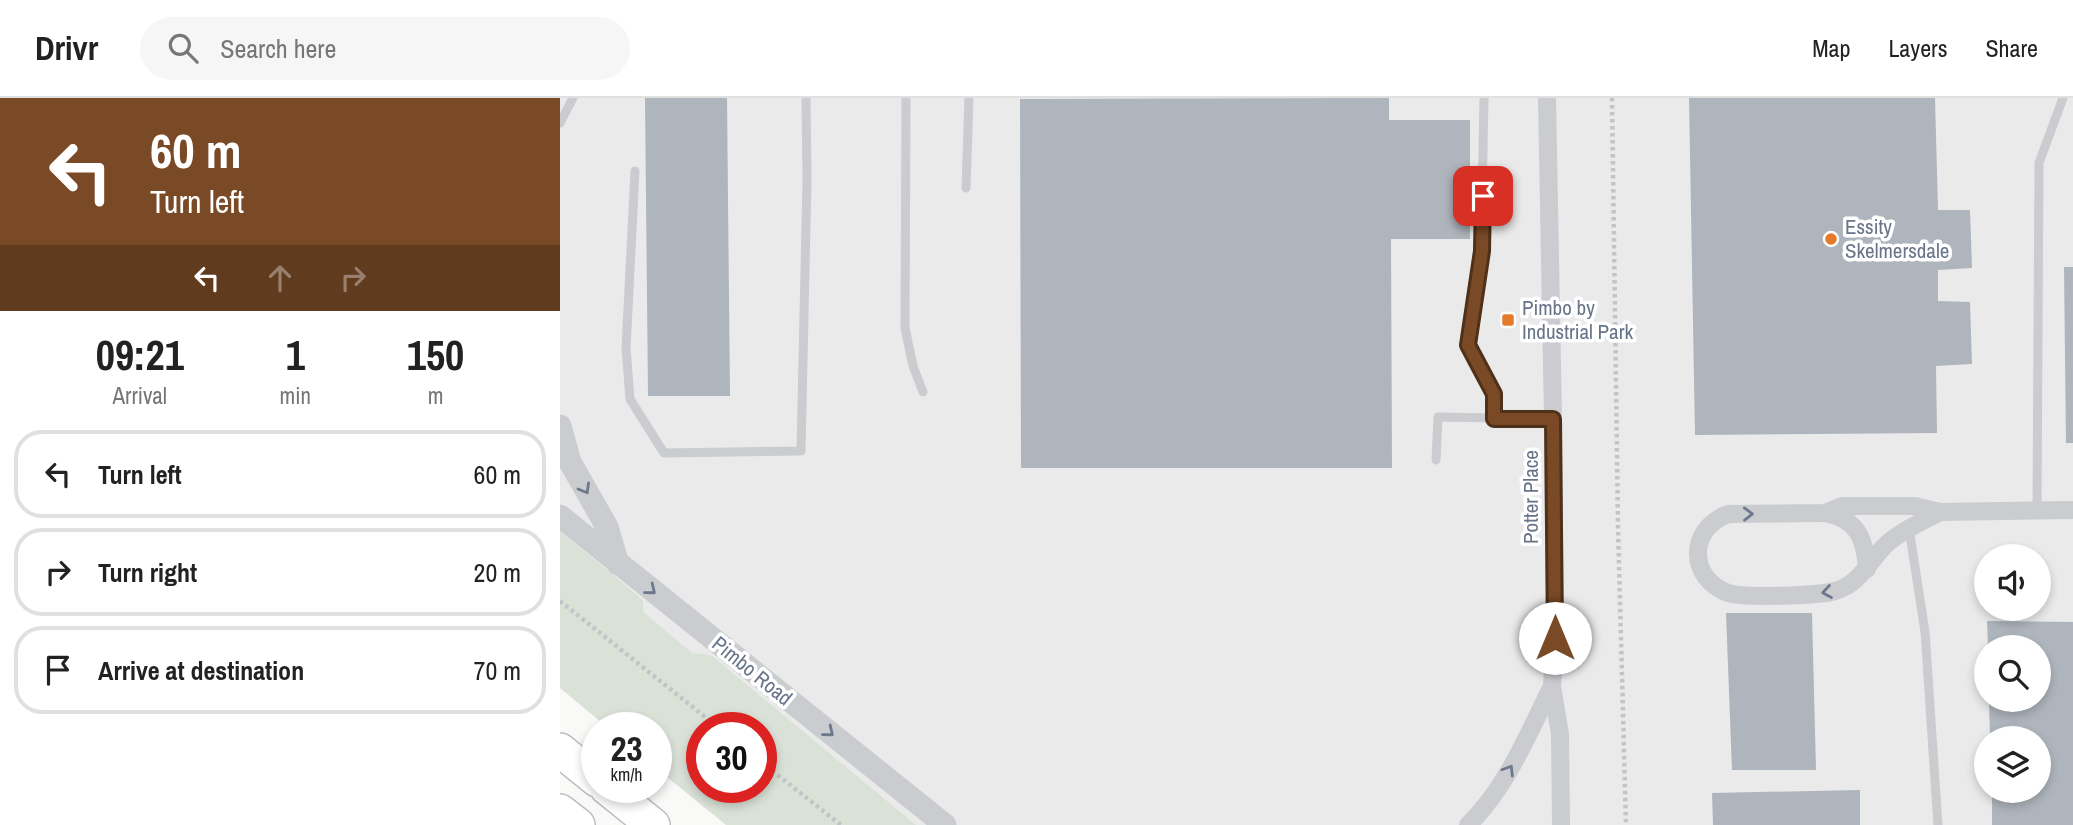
<!DOCTYPE html>
<style>
body{margin:0;font-family:"Archivo Narrow",sans-serif;background:#f6f6f6;color:#222;height:100vh;display:flex;flex-direction:column;font-size:26px;white-space:nowrap}
*{box-sizing:border-box;margin:0}
p{font-size:23px;color:#767676}
.icon{flex:none;width:38px;height:38px;fill:none;stroke:currentColor;stroke-width:2;stroke-linecap:round;stroke-linejoin:round}
.map{position:relative;flex:1;overflow:hidden}
.side{display:flex;flex-direction:column;background:#fff;width:560px}
.side>*{flex:none}
.hud{background:#7a4a26;color:#fff;overflow:hidden}
.fabs{position:absolute;left:1414px;top:446px;display:grid;gap:14px}
.fabs a{display:grid;place-items:center;width:77px;height:77px;border-radius:50%;background:#fff;box-shadow:0 4px 10px #0003;font-size:35px}
.speed{position:absolute;left:21px;top:614px;display:flex;gap:14px;font-size:35px;font-weight:700;text-align:center}
.speed>*{display:grid;place-content:center;width:91px;height:91px;border-radius:50%;background:#fff;box-shadow:0 4px 10px #0003;line-height:1}
.speed small{font-size:18px;font-weight:400}
.speed .limit{border:10px solid #d22;background:#fff;color:#111}
.pin{position:absolute;display:grid;place-items:center;width:60px;height:60px;color:#fff;margin:-30px;border-radius:14px;box-shadow:0 4px 10px #0006}
.me{position:absolute;width:77px;margin:-38px;rotate:0deg;stroke-linejoin:round;filter:drop-shadow(0 0 5px #0008)}
.turn{display:flex;align-items:center;gap:24px;height:147px;padding:0 35px;font-size:32px}
.turn .icon{width:91px;height:91px;stroke-width:2.5}
.turn b{display:block;font-size:49px;line-height:60px}
.lanes{display:flex;align-items:center;height:66px;padding:0 35px;background:#0003;justify-content:center;gap:35px;direction:ltr}
.lanes .off{opacity:.35}
.eta{display:flex;justify-content:space-evenly;align-items:center;height:119px;text-align:center}
.eta b{font-size:42px;font-weight:700;line-height:49px}
ul{padding:0;list-style:none}
li{display:flex;align-items:center;gap:21px;height:88px;margin:0 14px 10px;padding:0 21px;border:4px solid #e0e0e0;border-radius:28px}
li div{flex:1}
li b{display:block;font-size:26px}
li em{font-style:normal}
header{display:flex;align-items:center;gap:42px;box-sizing:border-box;height:98px;padding:0 35px;background:#fff;border-bottom:2px solid #e0e0e0}
header strong{font-size:33px}
nav{display:flex;gap:38px;margin-inline-start:auto;font-size:24px}
.search{width:490px;height:63px;background:#f6f6f6;display:flex;align-items:center;gap:18px;box-sizing:border-box;padding:0 24px;border-radius:38px;color:#767676;font-size:26px}
main{display:flex;flex:1;min-height:0}
.map>svg:first-child{display:block}
.built{fill:#eaeaea;fill-rule:evenodd}
.green{fill:#dae2d8;fill-rule:evenodd}
.building{fill:#afb5bd}
.lines{fill:none;stroke-linecap:round;stroke-linejoin:round}
.motorway-casing{stroke:#bcbec2;stroke-width:36}
.path{stroke:#c3c4c7;stroke-width:4.5;stroke-dasharray:3.5 3.5;stroke-linecap:butt}
.service{stroke:#caccd0;stroke-width:9}
.minor{stroke:#caccd0;stroke-width:18}
.tertiary{stroke:#caccd0;stroke-width:23}
.motorway{stroke:#fff;stroke-width:33}
.oneway{stroke:#6d788d}
.route-casing{stroke:#4f3019;stroke-width:18}
.route{stroke:#7a4a26;stroke-width:12}
.poi-dot{fill:#e67a2b;stroke:#fff;stroke-width:2.5}
.labels{text-anchor:middle;stroke-width:7;stroke-linejoin:round;paint-order:stroke}
.poi-label{font-size:21px;fill:#687489;stroke:#fff;text-anchor:start}
.street-label{font-size:21px;fill:#687489;stroke:#fff}
</style>
<header>
<strong>Drivr</strong>
<div class="search"><svg class="icon" aria-label="search" viewBox="0 0 24 24"><circle cx="10" cy="10" r="6"/><path d="M15 15l6 6"/></svg>Search here</div>
<nav><a>Map</a><a>Layers</a><a>Share</a></nav>
</header>
<main>
<section class="side">
<div class="hud">
<div class="turn"><svg class="icon" aria-label="left" viewBox="0 0 24 24"><path d="M17 20v-9H6M10 6l-5 5 5 5"/></svg><div><b>60 m</b>Turn left</div></div>
<div class="lanes"><svg class="icon" aria-label="left" viewBox="0 0 24 24"><path d="M17 20v-9H6M10 6l-5 5 5 5"/></svg><svg class="icon off" aria-label="ahead" viewBox="0 0 24 24"><path d="M12 20V5M6 11l6-6 6 6"/></svg><svg class="icon off" aria-label="right" viewBox="0 0 24 24"><path d="M7 20v-9h11M14 6l5 5-5 5"/></svg></div>
</div>
<div class="eta">
<div><b>09:21</b><p>Arrival</p></div>
<div><b>1</b><p>min</p></div>
<div><b>150</b><p>m</p></div>
</div>
<ul>
<li><svg class="icon" aria-label="left" viewBox="0 0 24 24"><path d="M17 20v-9H6M10 6l-5 5 5 5"/></svg><div><b>Turn left</b></div><em>60 m</em></li>
<li><svg class="icon" aria-label="right" viewBox="0 0 24 24"><path d="M7 20v-9h11M14 6l5 5-5 5"/></svg><div><b>Turn right</b></div><em>20 m</em></li>
<li><svg class="icon" aria-label="arrive" viewBox="0 0 24 24"><path d="M6 21V4h12l-3 4 3 4H6"/></svg><div><b>Arrive at destination</b></div><em>70 m</em></li>
</ul>
</section>
<div class="map">
<svg width="1513" height="727" viewBox="0 0 1513 727">
<rect width="100%" height="100%" fill="#f9faf7"/>
<path class="built" d="M0 0H1513V727H322L0 464ZM1426 458H1479V511H1426ZM1426 550H1479V602H1426ZM1426 640H1479V693H1426Z"/>
<path class="green" d="M0 433 83 502V514L132 555 151 557 356 727H166L96 670V630H48L0 590ZM142 630H201V690H142Z"/>
<g class="building">
<path d="M85 0H167L170 298H88Z"/>
<path d="M829 0V22H910V141H831L832 370H461L460 1Z"/>
<path d="M1129 0H1375L1378 112H1410L1412 170 1378 172V203L1410 204 1412 266 1376 268 1377 335 1135 337Z"/>
<path d="M1504 169H1513V345H1506Z"/>
<path d="M1166 515H1252L1256 672H1172Z"/>
<path d="M1427 523 1513 524V727H1432V693H1479V640H1430L1429 602H1479V550H1428Z"/>
<path d="M1300 692V727H1153L1152 695Z"/>
</g>
<g class="lines">
<defs>
<g id="motorway">
<path d="M0 652 37 682"/>
<path d="M47 690 93 727"/>
<path d="M0 713 18 727"/>
</g>
</defs>
<use href="#motorway" class="motorway-casing"/>
<g class="path">
<path d="M1052 0 1058 428 1066 727"/>
<path d="M0 503 159 630"/>
<path d="M201 664 281 727"/>
</g>
<g class="service">
<path d="M346 0 345 230 353 268 363 294"/>
<path d="M924 0 921 153 908 248 934 296V321"/>
<path d="M0 25 13 0"/>
<path d="M75 73 66 250 70 301 104 355 241 353 247 82 246 0"/>
<path d="M406 90 409 0"/>
<path d="M876 362 878 319 993 321"/>
<path d="M1477 412 1479 65 1503 0"/>
<path d="M1349 430 1365 534 1378 727"/>
</g>
<g class="minor">
<path d="M987 0 993 321 995 540 992 588 1000 636 1001 727"/>
<path d="M1380 414C1363 423 1344 431 1329 444 1310 460 1301 486 1275 493 1258 498 1183 500 1168 495 1128 480 1128 431 1168 416L1265 415 1282 408H1355L1380 414 1513 412"/>
<path d="M1265 415C1297 421 1305 440 1307 471"/>
<path d="M908 727C947 689 968 636 992 588"/>
</g>
<g class="tertiary">
<path d="M0 328 10 364 47 429 58 466"/>
<path d="M0 418 385 727"/>
</g>
<use href="#motorway" class="motorway"/>
</g>
<defs><path id="oneway-chevron" d="M-2-3.5L2.5 0L-2 3.5" fill="none" stroke-width="1.6" stroke-linecap="round" stroke-linejoin="round" transform="scale(1.75)"/></defs>
<g class="oneway">
<use href="#oneway-chevron" transform="translate(25 391) rotate(60)"/>
<use href="#oneway-chevron" transform="translate(1188 416) rotate(-1)"/>
<use href="#oneway-chevron" transform="translate(91 492) rotate(39)"/>
<use href="#oneway-chevron" transform="translate(1267 494) rotate(171)"/>
<use href="#oneway-chevron" transform="translate(269 634) rotate(39)"/>
<use href="#oneway-chevron" transform="translate(949 672) rotate(-58)"/>
</g>
<g class="lines">
<defs>
<path id="route" d="M923 98 922 153 908 247 934 296V321H993L995 540"/>
</defs>
<use href="#route" class="route-casing"/>
<use href="#route" class="route"/>
</g>
<g class="poi-dot">
<circle cx="1271" cy="141" r="7"/>
<rect x="941" y="215" width="14" height="14" rx="3.5"/>
</g>
<g class="labels">
<g class="poi-label">
<text x="1285" y="136">Essity<tspan x="1285" dy="24">Skelmersdale</tspan></text>
<text x="962" y="217">Pimbo by<tspan x="962" dy="24">Industrial Park</tspan></text>
</g>
<g class="street-label">
<text transform="translate(971 399) rotate(-90)" y="7">Potter Place</text>
<text transform="translate(192 573) rotate(39)" y="7">Pimbo Road</text>
</g>
</g>
</svg>
<div class="fabs">
<a><svg class="icon" aria-label="sound" viewBox="0 0 24 24"><path d="M4 9h4l5-4v14l-5-4H4zM17 9q2 3 0 6"/></svg></a>
<a><svg class="icon" aria-label="search" viewBox="0 0 24 24"><circle cx="10" cy="10" r="6"/><path d="M15 15l6 6"/></svg></a>
<a><svg class="icon" aria-label="layers" viewBox="0 0 24 24"><path d="M12 4l9 5-9 5-9-5zM3 14l9 5 9-5"/></svg></a>
</div>
<div class="speed"><div>23<small>km/h</small></div><div class="limit">30</div></div>
<div class="pin" style="left:923px;top:98px;background:#d93025"><svg class="icon" aria-label="arrive" viewBox="0 0 24 24"><path d="M6 21V4h12l-3 4 3 4H6"/></svg></div>
<svg class="me" style="left:995px;top:540px" viewBox="-20 -20 40 40"><circle r="19" fill="#fff"/><path d="M0-13L10 11 0 6-10 11z" fill="#7a4a26"/></svg>
</div>
</main>
